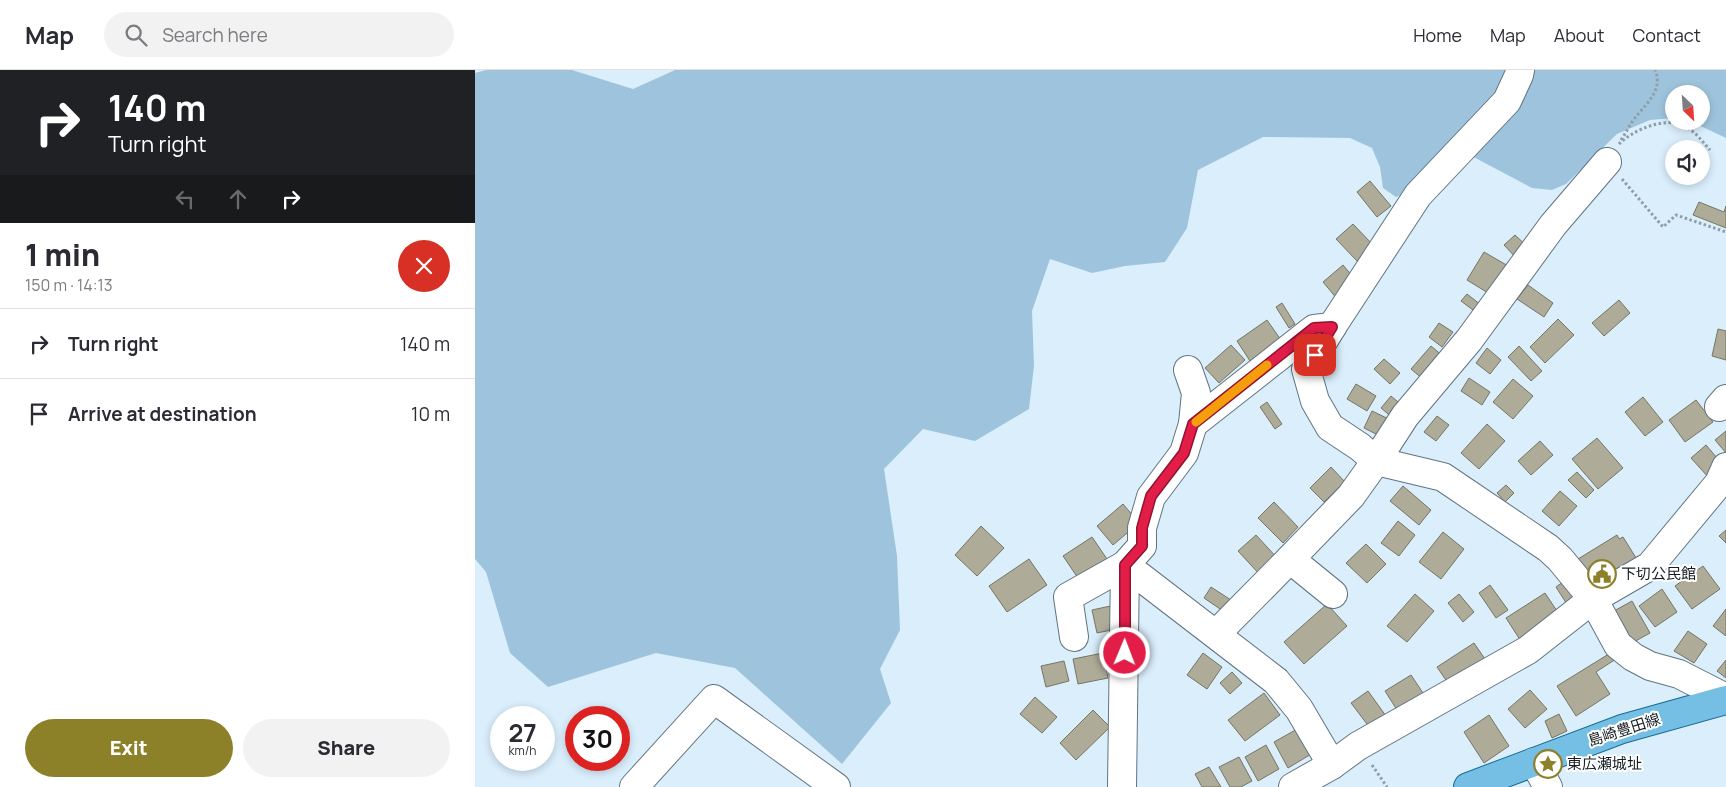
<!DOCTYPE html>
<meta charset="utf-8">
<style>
body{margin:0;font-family:Manrope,"Noto Sans JP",sans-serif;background:#f2f2f3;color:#2b2b33;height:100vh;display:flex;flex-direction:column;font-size:19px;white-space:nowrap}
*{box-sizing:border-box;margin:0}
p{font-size:16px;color:#7c7c81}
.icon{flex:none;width:28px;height:28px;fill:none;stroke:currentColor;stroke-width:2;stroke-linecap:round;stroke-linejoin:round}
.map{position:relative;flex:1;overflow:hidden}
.panel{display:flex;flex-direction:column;background:#fff;width:475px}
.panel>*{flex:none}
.guide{background:#202124;color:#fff;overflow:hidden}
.needle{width:32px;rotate:155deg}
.buttons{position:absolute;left:1190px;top:15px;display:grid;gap:10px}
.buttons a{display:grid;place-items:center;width:45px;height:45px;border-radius:50%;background:#fff;box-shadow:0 2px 8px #0003;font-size:25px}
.speed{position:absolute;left:15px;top:636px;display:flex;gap:10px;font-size:25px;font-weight:700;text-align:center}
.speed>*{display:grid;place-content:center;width:65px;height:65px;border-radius:50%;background:#fff;box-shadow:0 2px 8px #0003;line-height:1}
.speed small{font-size:12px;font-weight:400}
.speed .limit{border:8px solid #d22;background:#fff;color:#111}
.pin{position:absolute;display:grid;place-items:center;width:42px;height:42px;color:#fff;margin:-21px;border-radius:10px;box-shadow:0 2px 8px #0006}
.me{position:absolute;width:55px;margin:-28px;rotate:1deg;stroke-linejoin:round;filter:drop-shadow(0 0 4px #0008)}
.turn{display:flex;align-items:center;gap:18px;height:105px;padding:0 25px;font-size:22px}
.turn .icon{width:65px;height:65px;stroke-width:2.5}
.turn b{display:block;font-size:35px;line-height:42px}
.lanes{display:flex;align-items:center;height:48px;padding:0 25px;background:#0003;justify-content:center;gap:25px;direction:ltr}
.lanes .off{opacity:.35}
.round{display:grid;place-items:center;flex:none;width:52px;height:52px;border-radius:26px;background:#f2f2f3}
.headline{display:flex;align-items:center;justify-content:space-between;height:85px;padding:0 25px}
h1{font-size:30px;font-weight:800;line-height:38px}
.action{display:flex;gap:10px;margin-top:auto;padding:10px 25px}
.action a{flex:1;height:58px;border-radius:30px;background:#8c8129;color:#fff;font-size:20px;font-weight:800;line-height:58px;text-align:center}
.action a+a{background:#f2f2f3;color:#2b2b33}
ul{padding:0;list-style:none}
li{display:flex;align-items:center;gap:15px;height:70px;padding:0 25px;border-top:1px solid #e1e1e2}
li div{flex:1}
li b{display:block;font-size:19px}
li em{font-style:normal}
header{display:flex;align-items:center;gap:30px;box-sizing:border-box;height:70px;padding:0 25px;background:#fff;border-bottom:1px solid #e1e1e2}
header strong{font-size:24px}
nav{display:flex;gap:28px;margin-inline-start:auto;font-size:18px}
.search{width:350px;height:45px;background:#f2f2f3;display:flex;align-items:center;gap:12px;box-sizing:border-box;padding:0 18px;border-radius:28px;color:#7c7c81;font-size:19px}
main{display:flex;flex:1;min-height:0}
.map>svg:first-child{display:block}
.green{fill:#9ec4dd}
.building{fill:#aeac98;stroke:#777562}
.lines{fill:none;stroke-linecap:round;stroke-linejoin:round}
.minor-casing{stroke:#627480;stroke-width:30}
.major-casing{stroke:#186b94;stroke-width:30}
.path{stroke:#8e9da7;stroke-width:3;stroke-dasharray:2.5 2.5;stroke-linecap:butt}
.minor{stroke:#fff;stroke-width:28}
.major{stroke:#74bfe3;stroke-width:28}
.route-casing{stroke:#92132f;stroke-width:12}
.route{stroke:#e11d48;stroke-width:9}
.slow{stroke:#f59e0b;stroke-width:9}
.labels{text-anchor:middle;stroke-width:4;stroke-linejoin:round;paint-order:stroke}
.poi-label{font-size:15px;fill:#171e23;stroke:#fff;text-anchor:start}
.street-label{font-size:15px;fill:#171e23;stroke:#fff}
</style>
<header>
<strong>Map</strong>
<div class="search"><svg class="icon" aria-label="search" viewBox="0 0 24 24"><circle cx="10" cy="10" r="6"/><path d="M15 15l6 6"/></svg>Search here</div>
<nav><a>Home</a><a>Map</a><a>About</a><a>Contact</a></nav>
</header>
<main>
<section class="panel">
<div class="guide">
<div class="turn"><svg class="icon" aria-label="right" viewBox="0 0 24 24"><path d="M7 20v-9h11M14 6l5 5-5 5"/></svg><div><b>140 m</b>Turn right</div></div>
<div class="lanes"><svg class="icon off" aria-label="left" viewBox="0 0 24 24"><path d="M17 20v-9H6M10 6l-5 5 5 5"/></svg><svg class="icon off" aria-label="ahead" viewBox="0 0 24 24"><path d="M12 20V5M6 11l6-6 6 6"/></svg><svg class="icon" aria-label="right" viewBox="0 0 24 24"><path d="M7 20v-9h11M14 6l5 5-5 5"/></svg></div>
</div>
<div class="headline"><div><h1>1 min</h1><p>150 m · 14:13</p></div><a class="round" style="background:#d93025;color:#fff"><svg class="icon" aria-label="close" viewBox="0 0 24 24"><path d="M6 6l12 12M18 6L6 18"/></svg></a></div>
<ul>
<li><svg class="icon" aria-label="right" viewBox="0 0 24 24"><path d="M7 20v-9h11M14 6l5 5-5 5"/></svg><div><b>Turn right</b></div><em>140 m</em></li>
<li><svg class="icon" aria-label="arrive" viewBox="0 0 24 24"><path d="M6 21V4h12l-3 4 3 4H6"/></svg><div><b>Arrive at destination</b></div><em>10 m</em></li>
</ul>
<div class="action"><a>Exit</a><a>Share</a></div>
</section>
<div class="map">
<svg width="1251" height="717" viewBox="0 0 1251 717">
<rect width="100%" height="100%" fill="#daeefc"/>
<path class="green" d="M11 0H97L158 19 200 0H1251V68L1215 51H1226V24H1199V48L1175 50 1142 64 1091 114 1077 120 1057 118 991 83 941 119 921 127 908 118 905 97 897 78 875 68 788 67 723 100 712 158 690 192 650 196 617 203 575 189 557 241 559 296 554 339 500 371 448 359 409 399 422 486 425 560 405 599 416 633 367 694 260 598 181 583 73 617 35 583 11 502 0 489V3Z"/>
<g class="building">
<path d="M895 111 916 136 902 147 882 122Z"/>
<path d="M1224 132 1249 142 1251 136V158L1218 145Z"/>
<path d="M878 154 899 176 882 191 861 169Z"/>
<path d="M1040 165 1055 179 1044 191 1029 175Z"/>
<path d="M1009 182 1035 197 1018 226 992 210Z"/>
<path d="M868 195 883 213 863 230 848 212Z"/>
<path d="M1053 215 1078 233 1069 247 1042 229Z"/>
<path d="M992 224 1011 239 1006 246 986 231Z"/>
<path d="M1144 230 1155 243 1129 266 1117 253Z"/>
<path d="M807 233 820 254 814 258 801 237Z"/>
<path d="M1083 249 1099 265 1070 293 1055 277Z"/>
<path d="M792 250 806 270 775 291 762 271Z"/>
<path d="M964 253 978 262 967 277 954 267Z"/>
<path d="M1243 259 1251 261V290L1237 286Z"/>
<path d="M756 275 770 290 744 313 730 298Z"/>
<path d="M956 276 969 287 949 310 936 299Z"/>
<path d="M1044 276 1067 301 1056 311 1033 287Z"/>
<path d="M1012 278 1026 290 1015 304 1001 293Z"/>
<path d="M909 289 925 303 915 314 899 299Z"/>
<path d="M994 308 1015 322 1007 335 986 321Z"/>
<path d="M1038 309 1058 326 1038 349 1018 332Z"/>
<path d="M881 314 901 326 892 341 872 329Z"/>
<path d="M916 326 929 337 919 349 906 338Z"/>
<path d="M1168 327 1188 352 1170 366 1150 342Z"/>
<path d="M1221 330 1238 352 1210 372 1194 350Z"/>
<path d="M792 332 807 354 800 359 785 337Z"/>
<path d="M897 341 920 352 911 369 889 358Z"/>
<path d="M962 346 974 355 961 371 949 362Z"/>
<path d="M1012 354 1030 371 1004 399 986 383Z"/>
<path d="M1251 361V383L1240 370Z"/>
<path d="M1122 368 1148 398 1123 419 1097 389Z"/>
<path d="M1065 371 1078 385 1056 405 1043 391Z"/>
<path d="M1231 375 1248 395 1234 408 1216 388Z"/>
<path d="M856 397 870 412 849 432 835 418Z"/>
<path d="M1102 402 1119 420 1111 428 1093 410Z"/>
<path d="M1031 415 1039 423 1030 432 1022 423Z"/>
<path d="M928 416 956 440 944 455 915 431Z"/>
<path d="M1085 421 1102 436 1084 456 1067 441Z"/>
<path d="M799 432 823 457 808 473 783 448Z"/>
<path d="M648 434 664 453 638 475 622 456Z"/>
<path d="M923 451 940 465 924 486 906 473Z"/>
<path d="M506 456 529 478 502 506 480 485Z"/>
<path d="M1251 460V473L1244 466Z"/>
<path d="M968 462 989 479 966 509 944 492Z"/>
<path d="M781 465 804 490 786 506 763 481Z"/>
<path d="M1142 465 1144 469 1148 467 1163 491 1121 517 1103 489Z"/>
<path d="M617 467 632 489 603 508 588 486Z"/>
<path d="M891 474 911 494 892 513 871 493Z"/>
<path d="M554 489 572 515 532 542 514 516Z"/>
<path d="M1228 496 1245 519 1217 539 1200 516Z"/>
<path d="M1092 509 1107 532 1095 539 1081 517Z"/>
<path d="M1015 515 1033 540 1021 548 1004 523Z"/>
<path d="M736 517 756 530 748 541 729 528Z"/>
<path d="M1187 519 1202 542 1180 557 1164 536Z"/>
<path d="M1070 523 1088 550 1049 576 1031 548Z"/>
<path d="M940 524 959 541 932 572 912 556Z"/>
<path d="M984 524 999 542 988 552 973 533Z"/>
<path d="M1157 531 1175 563 1157 573 1139 541Z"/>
<path d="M852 534 872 556 829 594 809 572Z"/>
<path d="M640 535 646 558 622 563 617 540Z"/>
<path d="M1251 539V566L1238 556Z"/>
<path d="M1213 561 1232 574 1219 593 1199 581Z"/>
<path d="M999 573 1012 592 975 616 962 597Z"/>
<path d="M1137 582 1141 589 1121 602 1135 624 1101 646 1082 616Z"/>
<path d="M628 583 633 608 603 614 598 589Z"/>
<path d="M728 583 747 597 732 619 712 605Z"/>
<path d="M1251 590V608L1242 601Z"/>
<path d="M589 591 594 611 571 617 566 596Z"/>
<path d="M757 602 767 613 755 624 745 613Z"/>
<path d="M936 605 950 626 924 643 910 621Z"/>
<path d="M1055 620 1072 639 1050 658 1033 639Z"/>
<path d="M893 621 911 646 895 658 876 633Z"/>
<path d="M789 623 805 645 770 671 753 650Z"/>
<path d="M560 627 582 647 567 663 545 644Z"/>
<path d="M618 640 635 657 601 690 585 673Z"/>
<path d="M1084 644 1092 661 1077 668 1070 651Z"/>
<path d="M1014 645 1034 676 1009 693 989 662Z"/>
<path d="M824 658 838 683 813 698 799 672Z"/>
<path d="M791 675 804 699 783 711 770 687Z"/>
<path d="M764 687 777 711 766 717H755L744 697Z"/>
<path d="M734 697 746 717H727L720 704Z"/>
</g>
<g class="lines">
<defs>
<g id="minor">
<path d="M1045 0 1044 5 1032 31 943 125 860 252 831 299 840 331 855 357 885 377 901 391 968 407 1073 478 1085 489 1118 529 1143 575 1158 587 1175 596 1204 604 1251 628"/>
<path d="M1244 337 1251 329"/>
<path d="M718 354 839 259 857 257"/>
<path d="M650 495 801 611 824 639 857 695"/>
<path d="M858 524 815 489 876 426 901 391 930 346 994 270 1078 155 1132 92"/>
<path d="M741 564 815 489"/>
<path d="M599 567 593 527 650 495 667 476V458L676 427 709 383 718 354 721 323 713 300"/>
<path d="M1059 692 1073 717"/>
<path d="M159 717 239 629 361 717"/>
<path d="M647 717 650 495"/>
<path d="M818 717 857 695 883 676 1053 580 1118 529 1175 496 1244 413 1251 397"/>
</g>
<path id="major" d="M993 717 1147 659 1251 630"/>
</defs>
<use href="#minor" class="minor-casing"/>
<use href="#major" class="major-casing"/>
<g class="path">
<path d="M1146 70C1151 63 1154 56 1159 49 1170 35 1189 20 1180 0"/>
<path d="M1144 74C1158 60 1190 46 1209 56 1220 61 1227 71 1235 80"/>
<path d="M1147 109 1188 157 1201 145 1251 162"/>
<path d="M897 695 912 717"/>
</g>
<use href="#minor" class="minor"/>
<use href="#major" class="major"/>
</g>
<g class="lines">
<defs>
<path id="route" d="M650 583V495L667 476V458L676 426 709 383 718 354 839 258 857 257 840 285"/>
</defs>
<use href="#route" class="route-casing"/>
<use href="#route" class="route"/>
<path class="slow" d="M721 352 792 295"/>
</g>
<defs>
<symbol id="civic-ring" viewBox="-11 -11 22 22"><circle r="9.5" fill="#fff" stroke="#8c8129" stroke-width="1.5"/><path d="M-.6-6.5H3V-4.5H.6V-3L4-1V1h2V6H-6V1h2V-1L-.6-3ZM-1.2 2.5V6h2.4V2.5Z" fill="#8c8129"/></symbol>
<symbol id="sight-ring" viewBox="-11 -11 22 22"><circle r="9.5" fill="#fff" stroke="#8c8129" stroke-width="1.5"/><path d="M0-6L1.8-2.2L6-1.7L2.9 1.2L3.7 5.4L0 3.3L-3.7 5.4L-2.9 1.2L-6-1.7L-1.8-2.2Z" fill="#8c8129"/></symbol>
</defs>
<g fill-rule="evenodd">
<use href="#civic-ring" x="1111" y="488" width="32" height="32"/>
<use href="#sight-ring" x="1057" y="678" width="32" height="32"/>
</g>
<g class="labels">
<g class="poi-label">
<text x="1146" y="509">下切公民館</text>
<text x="1092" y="699">東広瀬城址</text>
</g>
<g class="street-label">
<text transform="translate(1149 660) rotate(-18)" y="5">島崎豊田線</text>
</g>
</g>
</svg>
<div class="buttons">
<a><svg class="needle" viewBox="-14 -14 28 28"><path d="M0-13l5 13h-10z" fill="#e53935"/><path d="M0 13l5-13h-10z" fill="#7c7c81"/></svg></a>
<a><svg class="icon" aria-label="sound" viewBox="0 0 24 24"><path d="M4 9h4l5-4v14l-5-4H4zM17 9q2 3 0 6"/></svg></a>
</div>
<div class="speed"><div>27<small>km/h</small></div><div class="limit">30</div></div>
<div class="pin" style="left:840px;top:285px;background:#d93025"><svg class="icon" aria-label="arrive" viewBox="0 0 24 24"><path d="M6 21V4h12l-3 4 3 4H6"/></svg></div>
<svg class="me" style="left:650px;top:583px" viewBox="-20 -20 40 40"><circle r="17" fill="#e11d48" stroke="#fff" stroke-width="3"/><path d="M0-11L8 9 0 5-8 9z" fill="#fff"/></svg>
</div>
</main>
